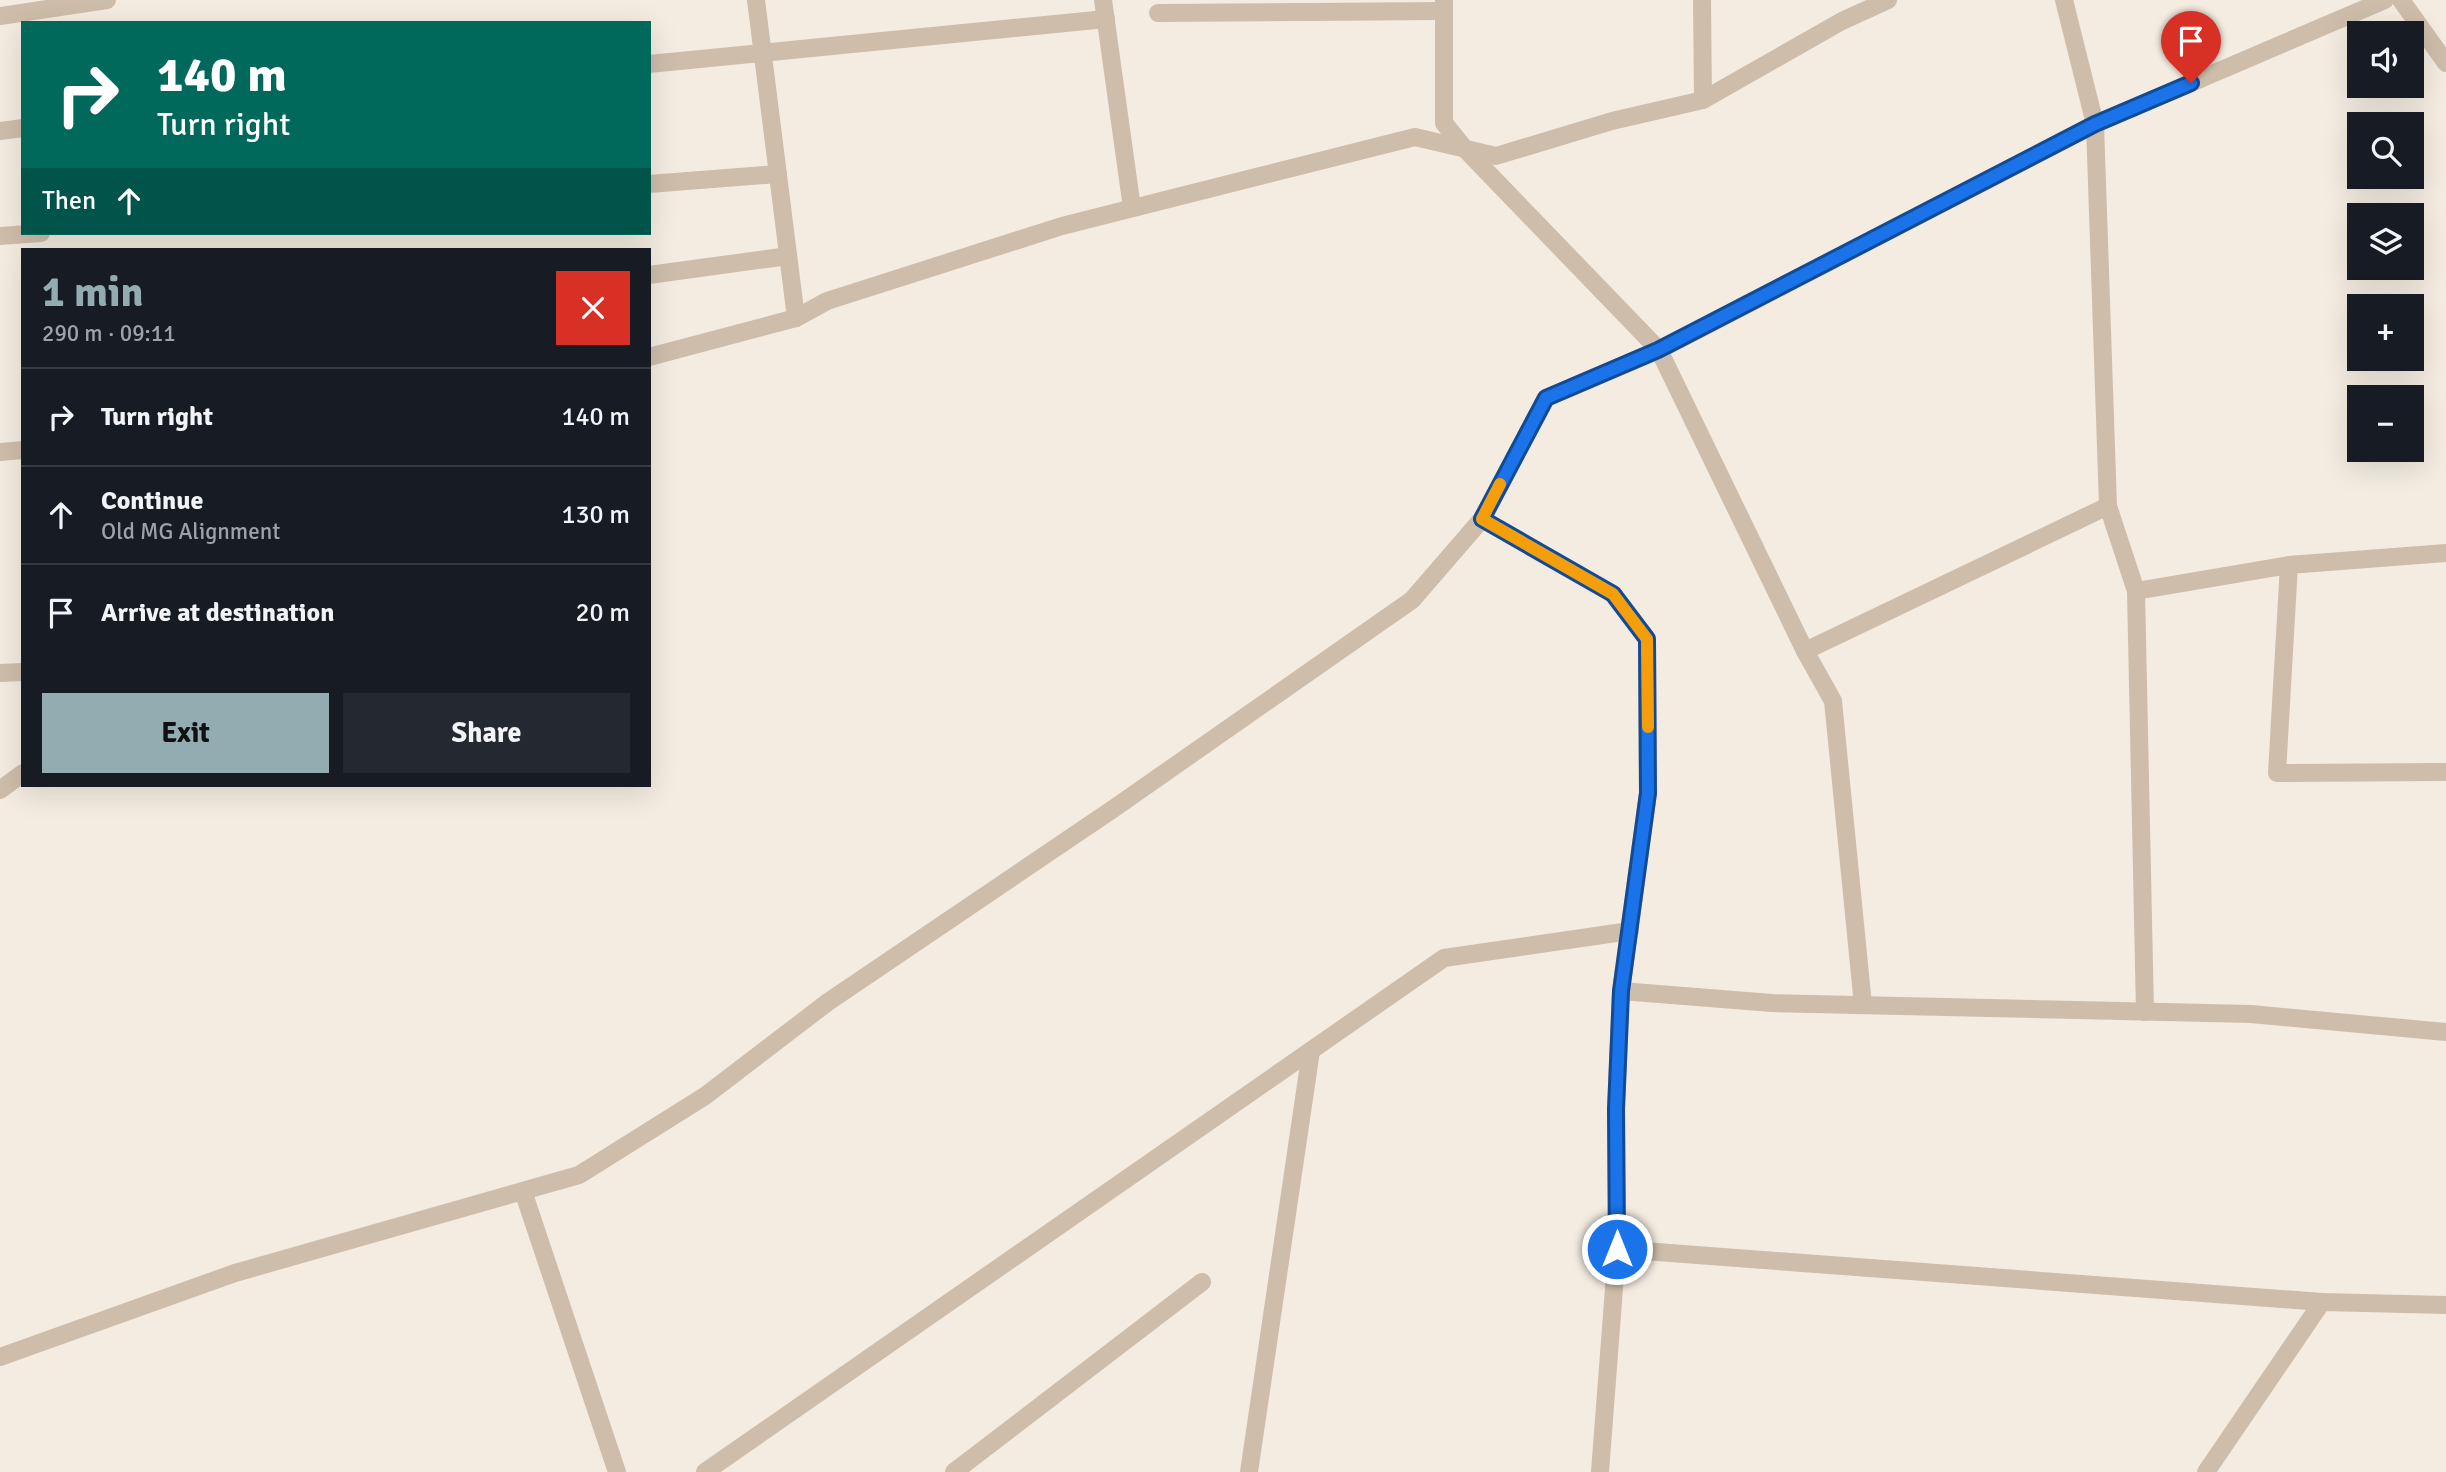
<!DOCTYPE html>
<meta charset="utf-8">
<style>
body{margin:0;font-family:Signika,sans-serif;background:#242831;color:#f1f3f6;height:100vh;display:flex;flex-direction:column;font-size:26px;white-space:nowrap}
*{box-sizing:border-box;margin:0}
p{font-size:23px;color:#9ea1a6}
.icon{flex:none;width:38px;height:38px;fill:none;stroke:currentColor;stroke-width:2;stroke-linecap:round;stroke-linejoin:round}
.map{position:relative;flex:1;overflow:hidden}
.drawer{position:absolute;left:21px;top:248px;width:630px;height:539px;display:flex;flex-direction:column;background:#171b24;border-radius:0px;box-shadow:0 7px 28px #0002}
.drawer>*{flex:none}
.guide{position:absolute;left:21px;top:21px;width:630px;height:214px;border-radius:0px;box-shadow:0 7px 28px #0002;background:#00695c;color:#fff;overflow:hidden}
.fabs{position:absolute;left:2347px;top:21px;display:grid;gap:14px}
.fabs a{display:grid;place-items:center;width:77px;height:77px;border-radius:0px;background:#171b24;box-shadow:0 7px 28px #0002;font-size:35px}
.pin{position:absolute;display:grid;place-items:center;width:60px;height:60px;color:#fff;margin:-72px -30px;border-radius:50% 50% 50% 0;rotate:-45deg;box-shadow:0 0 7px #0007}
.pin .icon{rotate:45deg}
.me{position:absolute;width:77px;margin:-38px;rotate:0deg;stroke-linejoin:round;filter:drop-shadow(0 0 5px #0008)}
.turn{display:flex;align-items:center;gap:24px;height:147px;padding:0 21px;font-size:32px}
.turn .icon{width:91px;height:91px;stroke-width:2.5}
.turn b{display:block;font-size:49px;line-height:60px}
.then{display:flex;align-items:center;height:66px;padding:0 21px;background:#0003;gap:14px;font-size:26px}
.round{display:grid;place-items:center;flex:none;width:74px;height:74px;border-radius:0px;background:#242831}
.overview{display:flex;align-items:center;justify-content:space-between;height:119px;padding:0 21px}
h1{font-size:42px;font-weight:700;line-height:52px;color:#92acb2}
.action{display:flex;gap:14px;margin-top:auto;padding:14px 21px}
.action a{flex:1;height:80px;border-radius:0px;background:#92acb2;color:#111;font-size:28px;font-weight:700;line-height:80px;text-align:center}
.action a+a{background:#242831;color:#f1f3f6}
ul{padding:0;list-style:none}
li{display:flex;align-items:center;gap:21px;height:98px;padding:0 21px;border-top:2px solid #363941}
li div{flex:1}
li b{display:block;font-size:26px}
li em{font-style:normal}
.map>svg:first-child{display:block}
.lines{fill:none;stroke-linecap:round;stroke-linejoin:round}
.minor{stroke:#cebdab;stroke-width:18}
.route-casing{stroke:#114b97;stroke-width:18}
.route{stroke:#1a73e8;stroke-width:12}
.slow{stroke:#f59e0b;stroke-width:12}
</style>
<div class="map">
<svg width="2446" height="1472" viewBox="0 0 2446 1472">
<rect width="100%" height="100%" fill="#f4ece1"/>
<g class="lines">
<g class="minor">
<path d="M756 0 796 318"/>
<path d="M1103 0 1132 208"/>
<path d="M1444 0V123L1465 149 1659 350 1805 651 2108 506"/>
<path d="M1702 0 1703 100"/>
<path d="M2064 0 2095 124 2108 506 2136 591 2145 1012"/>
<path d="M2401 0 2446 63"/>
<path d="M1158 13 1444 11"/>
<path d="M0 16 107 0"/>
<path d="M649 64 1106 19"/>
<path d="M0 131 23 128"/>
<path d="M649 184 778 174"/>
<path d="M0 236 41 233"/>
<path d="M649 275 788 256"/>
<path d="M649 357 796 318 827 301 1062 226 1415 137 1496 156 1612 121 1703 100 1842 21 1888 0"/>
<path d="M0 452 23 450"/>
<path d="M1482 519 1613 594 1647 639 1648 793 1621 991 1616 1109 1617 1249 1600 1472"/>
<path d="M2289 565 2277 773 2446 772"/>
<path d="M2136 591 2289 565 2446 553"/>
<path d="M1805 651 1833 701 1863 1005"/>
<path d="M0 673 23 672"/>
<path d="M0 790 23 773"/>
<path d="M1621 991 1772 1003 2251 1014 2446 1032"/>
<path d="M523 1191 617 1472"/>
<path d="M1617 1249 2322 1302"/>
<path d="M0 1357 235 1273 579 1175 705 1096 828 1002 1113 809 1412 600 1482 519 1546 398 1659 350 2095 124 2385 0"/>
<path d="M705 1472 1444 958 1630 931"/>
<path d="M954 1472 1202 1282"/>
<path d="M1249 1472 1311 1051"/>
<path d="M2206 1472 2322 1302 2446 1305"/>
</g>
</g>
<g class="lines">
<defs>
<path id="route" d="M1617 1249 1616 1109 1621 991 1648 793 1647 639 1613 594 1482 519 1546 398 1658 350 2095 124 2191 83"/>
</defs>
<use href="#route" class="route-casing"/>
<use href="#route" class="route"/>
<path class="slow" d="M1500 484 1482 519 1613 594 1647 639 1648 727"/>
</g>
</svg>
<div class="fabs">
<a><svg class="icon" aria-label="sound" viewBox="0 0 24 24"><path d="M4 9h4l5-4v14l-5-4H4zM17 9q2 3 0 6"/></svg></a>
<a><svg class="icon" aria-label="search" viewBox="0 0 24 24"><circle cx="10" cy="10" r="6"/><path d="M15 15l6 6"/></svg></a>
<a><svg class="icon" aria-label="layers" viewBox="0 0 24 24"><path d="M12 4l9 5-9 5-9-5zM3 14l9 5 9-5"/></svg></a>
<a>+</a>
<a>−</a>
</div>
<div class="pin" style="left:2191px;top:83px;background:#d93025"><svg class="icon" aria-label="arrive" viewBox="0 0 24 24"><path d="M6 21V4h12l-3 4 3 4H6"/></svg></div>
<svg class="me" style="left:1617px;top:1249px" viewBox="-20 -20 40 40"><circle r="17" fill="#1a73e8" stroke="#fff" stroke-width="3"/><path d="M0-11L8 9 0 5-8 9z" fill="#fff"/></svg>
<div class="guide">
<div class="turn"><svg class="icon" aria-label="right" viewBox="0 0 24 24"><path d="M7 20v-9h11M14 6l5 5-5 5"/></svg><div><b>140 m</b>Turn right</div></div>
<div class="then">Then<svg class="icon" aria-label="ahead" viewBox="0 0 24 24"><path d="M12 20V5M6 11l6-6 6 6"/></svg></div>
</div>
<section class="drawer">
<div class="overview"><div><h1>1 min</h1><p>290 m · 09:11</p></div><a class="round" style="background:#d93025;color:#fff"><svg class="icon" aria-label="close" viewBox="0 0 24 24"><path d="M6 6l12 12M18 6L6 18"/></svg></a></div>
<ul>
<li><svg class="icon" aria-label="right" viewBox="0 0 24 24"><path d="M7 20v-9h11M14 6l5 5-5 5"/></svg><div><b>Turn right</b></div><em>140 m</em></li>
<li><svg class="icon" aria-label="ahead" viewBox="0 0 24 24"><path d="M12 20V5M6 11l6-6 6 6"/></svg><div><b>Continue</b><p>Old MG Alignment</p></div><em>130 m</em></li>
<li><svg class="icon" aria-label="arrive" viewBox="0 0 24 24"><path d="M6 21V4h12l-3 4 3 4H6"/></svg><div><b>Arrive at destination</b></div><em>20 m</em></li>
</ul>
<div class="action"><a>Exit</a><a>Share</a></div>
</section>
</div>
